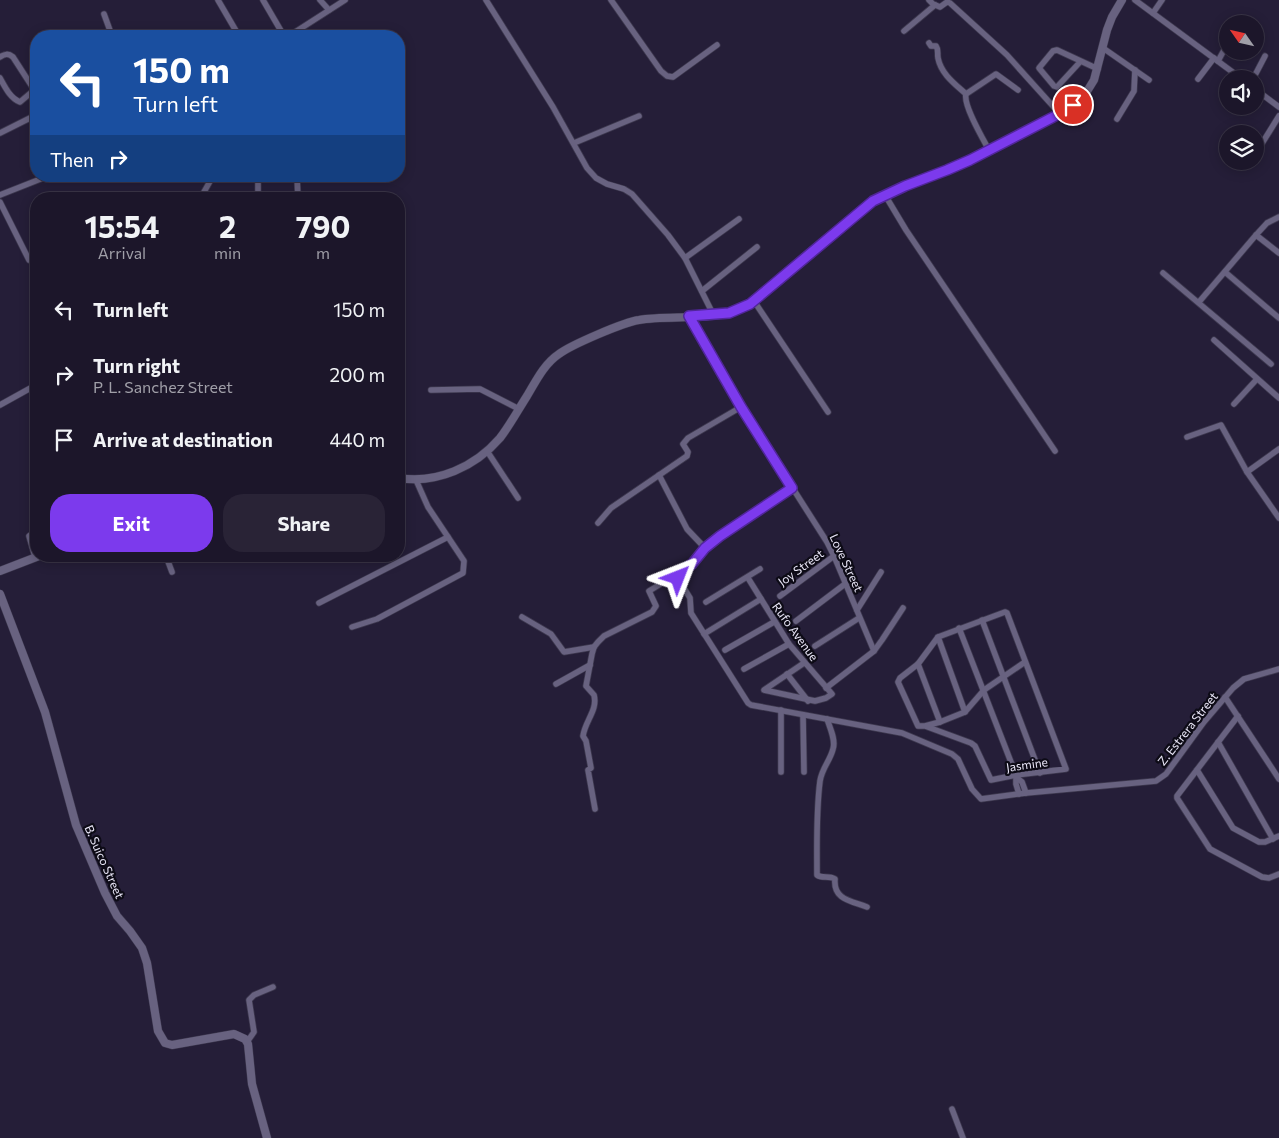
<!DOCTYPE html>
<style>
body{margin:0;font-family:Commissioner,sans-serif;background:#292336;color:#f1f3f6;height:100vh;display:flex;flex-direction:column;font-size:19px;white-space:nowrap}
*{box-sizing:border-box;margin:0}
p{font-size:16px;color:#a09fa8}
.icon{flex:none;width:28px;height:28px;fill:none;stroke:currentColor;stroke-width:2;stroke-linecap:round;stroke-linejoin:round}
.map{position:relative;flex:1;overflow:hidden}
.side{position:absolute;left:30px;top:192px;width:375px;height:370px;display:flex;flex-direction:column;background:#1c162a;border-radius:20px;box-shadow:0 2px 12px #0003,0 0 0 1px #3a3547}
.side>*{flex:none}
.banner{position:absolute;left:30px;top:30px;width:375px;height:152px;border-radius:20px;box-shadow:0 2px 12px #0003,0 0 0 1px #3a3547;background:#1a4fa0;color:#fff;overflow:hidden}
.needle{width:32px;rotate:304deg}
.controls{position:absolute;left:1219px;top:15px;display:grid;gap:10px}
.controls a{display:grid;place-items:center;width:45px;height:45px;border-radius:50%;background:#1c162a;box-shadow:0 2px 12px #0003,0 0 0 1px #3a3547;font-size:25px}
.pin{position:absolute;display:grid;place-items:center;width:42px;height:42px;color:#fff;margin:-21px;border:2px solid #fff;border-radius:50%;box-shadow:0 1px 5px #0007}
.me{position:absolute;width:55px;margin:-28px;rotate:45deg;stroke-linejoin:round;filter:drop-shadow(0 0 4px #0008)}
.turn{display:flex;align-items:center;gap:18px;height:105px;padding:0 20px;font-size:22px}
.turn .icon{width:65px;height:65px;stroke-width:2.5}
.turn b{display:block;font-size:35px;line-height:42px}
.then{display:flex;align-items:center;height:48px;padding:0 20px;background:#0003;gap:10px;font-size:19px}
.eta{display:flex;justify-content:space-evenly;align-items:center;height:85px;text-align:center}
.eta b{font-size:30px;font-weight:700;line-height:35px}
.cta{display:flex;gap:10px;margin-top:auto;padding:10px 20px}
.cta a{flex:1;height:58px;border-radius:20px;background:#7c3aed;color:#fff;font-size:20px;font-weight:700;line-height:58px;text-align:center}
.cta a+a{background:#292336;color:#f1f3f6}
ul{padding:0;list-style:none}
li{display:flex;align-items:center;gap:15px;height:65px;padding:0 20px}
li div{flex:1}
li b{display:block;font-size:19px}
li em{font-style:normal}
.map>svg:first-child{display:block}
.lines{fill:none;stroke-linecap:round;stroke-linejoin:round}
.minor-casing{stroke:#3e394f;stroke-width:7}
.tertiary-casing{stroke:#3e394f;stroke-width:9}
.minor{stroke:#686280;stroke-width:5.5}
.tertiary{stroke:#686280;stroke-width:8}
.route-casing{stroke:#51269a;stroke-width:12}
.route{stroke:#7c3aed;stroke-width:9}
.labels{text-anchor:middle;stroke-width:4.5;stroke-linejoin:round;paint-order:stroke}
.street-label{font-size:12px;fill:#eae7f8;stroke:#0d0b16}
</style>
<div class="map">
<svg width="1279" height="1138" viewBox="0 0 1279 1138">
<rect width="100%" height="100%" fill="#251e38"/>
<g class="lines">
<defs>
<g id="minor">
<path d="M218 0 239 36"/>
<path d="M263 0 284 36"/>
<path d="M320 0 329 10"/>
<path d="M486 0 553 107 587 168 596 178 607 184 624 189 632 194 668 235 685 258 714 316"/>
<path d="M611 0 661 71 667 76 673 77 717 45"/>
<path d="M929 0 933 4 940 7 947 2 950 3 1007 55 1060 114"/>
<path d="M1135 0 1242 79"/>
<path d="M1153 13 1162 0"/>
<path d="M104 14 112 36"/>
<path d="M1234 24 1235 23"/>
<path d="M904 31 935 5"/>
<path d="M289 36 345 0"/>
<path d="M929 43 931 46H936C939 50 937 53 938 58 941 74 955 84 966 94"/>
<path d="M1103 48 1149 80"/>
<path d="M0 57C5 54 8 53 13 57L33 88V91L20 102C10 98 5 87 0 78"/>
<path d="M1218 61 1228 43"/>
<path d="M1080 62 1057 87 1054 86 1039 68 1053 51 1057 50 1098 69"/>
<path d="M1198 79 1214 58"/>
<path d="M1253 79 1265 56"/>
<path d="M1255 89 1279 107"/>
<path d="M1117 119 1134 91 1135 70"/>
<path d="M0 133 36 115"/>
<path d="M574 143 639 116"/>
<path d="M1261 145 1279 116"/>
<path d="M989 150C983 139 963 105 966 94L996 74 1018 90"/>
<path d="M297 176 298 199"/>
<path d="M0 195 43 178"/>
<path d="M885 195 906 230 1055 451"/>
<path d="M200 199 213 176"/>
<path d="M258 199V180L260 176"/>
<path d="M0 202 29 260"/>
<path d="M1256 235 1279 253"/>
<path d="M685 258 739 219"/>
<path d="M1225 272 1279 318"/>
<path d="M1163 273 1271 364"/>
<path d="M702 291 757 247"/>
<path d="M754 301 828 412"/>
<path d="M1199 302 1256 235 1267 223 1279 217"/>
<path d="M689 316 741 407 827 542 834 556 874 651"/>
<path d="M1214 340 1279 398"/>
<path d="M431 390 480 389 519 409"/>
<path d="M1234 404 1257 379"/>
<path d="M0 405 36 385"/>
<path d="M1187 437 1221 425 1247 472 1279 518"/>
<path d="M487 451 518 498"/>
<path d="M1247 472 1279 449"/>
<path d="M659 475 687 529 705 548"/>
<path d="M598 523 611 508 687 456 688 452 683 444 688 438 741 407"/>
<path d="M166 556 172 572"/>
<path d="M35 557 29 536 36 531"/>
<path d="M676 575 690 598 691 613 748 703 751 705 902 733 952 754 958 759 972 789 981 799 1026 793 1156 781 1166 774 1204 722 1233 688 1244 679 1279 669"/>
<path d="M748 578 789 644 832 694 826 698 815 701 764 690 804 663"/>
<path d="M780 596 834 556"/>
<path d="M706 602 760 569"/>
<path d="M319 603 448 537"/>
<path d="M857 610 881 572"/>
<path d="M522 617 551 634 564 652 594 647"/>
<path d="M982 620 1040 773"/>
<path d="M796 621 845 584"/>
<path d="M352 627 377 619 463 573 464 561 428 507 416 480"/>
<path d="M959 628 1016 775V784L1019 794"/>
<path d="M704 634 761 599"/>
<path d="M938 637 965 712"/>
<path d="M815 646 859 618"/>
<path d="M725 650 774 622"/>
<path d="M918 664 940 722"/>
<path d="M744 669 789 644"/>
<path d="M787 674 808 701"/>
<path d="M556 684 590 665"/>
<path d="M826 688 874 651 882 640 903 608"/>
<path d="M1225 697 1279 779"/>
<path d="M803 715 804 772"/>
<path d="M1238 716 1177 796V798L1210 849 1262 877 1269 878 1279 874"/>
<path d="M827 719C830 728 836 740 833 749 830 761 822 768 820 781 816 812 817 844 817 875 822 879 829 875 835 879 833 900 852 901 867 907"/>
<path d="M925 726 971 743 975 746 991 780 1016 775 1066 769 1007 613 1005 612 938 637 918 664 900 678 898 682 918 726H925L940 722 965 712 984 690 1025 662"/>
<path d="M1218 742 1273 839"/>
<path d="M1197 770 1233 828 1259 842H1265L1279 836"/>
<path d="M781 772V710"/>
<path d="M1017 778 1022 782 1026 793"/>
<path d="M595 809 588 770 591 768 586 741 583 736C585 721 598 710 594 695L586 686 592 654 594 647 598 642 604 636 652 612 656 606 649 591 692 565 705 548 720 536 792 488"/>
<path d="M247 1042 254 1032 249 1000 254 995 273 987"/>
<path d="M952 1109 963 1138"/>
</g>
<g id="tertiary">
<path d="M399 478C437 484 475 467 500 438 510 425 518 410 527 396 536 381 544 364 559 354 571 345 624 322 639 320 674 314 725 324 754 301L873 201 905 186 947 170 970 160 1032 129 1063 112 1073 105 1086 93 1094 80 1107 30 1112 17 1122 0"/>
<path d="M0 571 39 556"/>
<path d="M0 594 45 712 76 825 105 893 117 916 130 931 142 948 147 963 158 1031 165 1043 172 1045 234 1034 245 1039 248 1044 252 1084 267 1138"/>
</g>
</defs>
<use href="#minor" class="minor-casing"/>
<use href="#tertiary" class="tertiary-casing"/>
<use href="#minor" class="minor"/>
<use href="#tertiary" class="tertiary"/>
</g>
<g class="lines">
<defs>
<path id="route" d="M678 578 676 575 692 564 705 548 720 536 792 488 741 407 689 316 729 313 750 304 873 201 905 186 947 170 970 160 1063 112 1073 105"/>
</defs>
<use href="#route" class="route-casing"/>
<use href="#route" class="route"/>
</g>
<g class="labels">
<g class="street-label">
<text transform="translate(846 563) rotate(65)" y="4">Love Street</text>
<text transform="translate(801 568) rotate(-36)" y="4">Joy Street</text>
<text transform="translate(795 632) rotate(54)" y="4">Rufo Avenue</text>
<text transform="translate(1188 729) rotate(-52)" y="4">Z. Estrera Street</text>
<text transform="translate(1027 765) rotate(-8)" y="4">Jasmine</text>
<text transform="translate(104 862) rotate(66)" y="4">B. Suico Street</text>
</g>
</g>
</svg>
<div class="controls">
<a><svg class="needle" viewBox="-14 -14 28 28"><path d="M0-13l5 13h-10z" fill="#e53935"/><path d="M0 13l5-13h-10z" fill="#a09fa8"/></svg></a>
<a><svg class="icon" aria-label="sound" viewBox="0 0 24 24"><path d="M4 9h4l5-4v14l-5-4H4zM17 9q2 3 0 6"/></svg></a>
<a><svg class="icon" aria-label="layers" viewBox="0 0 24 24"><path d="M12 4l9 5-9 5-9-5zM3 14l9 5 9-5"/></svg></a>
</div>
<div class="pin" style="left:1073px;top:105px;background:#d93025"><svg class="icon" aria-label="arrive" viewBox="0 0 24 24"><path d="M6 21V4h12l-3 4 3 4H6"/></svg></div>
<svg class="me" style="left:678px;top:578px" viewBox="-20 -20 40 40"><path d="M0-17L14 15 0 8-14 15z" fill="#7c3aed" stroke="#fff" stroke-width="4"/></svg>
<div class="banner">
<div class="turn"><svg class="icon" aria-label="left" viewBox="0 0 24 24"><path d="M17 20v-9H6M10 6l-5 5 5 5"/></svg><div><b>150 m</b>Turn left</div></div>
<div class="then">Then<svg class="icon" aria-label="right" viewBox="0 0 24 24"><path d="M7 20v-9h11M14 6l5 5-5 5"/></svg></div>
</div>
<section class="side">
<div class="eta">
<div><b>15:54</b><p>Arrival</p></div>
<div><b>2</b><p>min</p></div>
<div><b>790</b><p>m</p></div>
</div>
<ul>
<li><svg class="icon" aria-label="left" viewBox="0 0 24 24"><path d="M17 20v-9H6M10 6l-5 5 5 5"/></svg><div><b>Turn left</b></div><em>150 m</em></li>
<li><svg class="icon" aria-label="right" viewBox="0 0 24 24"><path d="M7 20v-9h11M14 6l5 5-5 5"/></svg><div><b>Turn right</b><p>P. L. Sanchez Street</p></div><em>200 m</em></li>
<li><svg class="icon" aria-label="arrive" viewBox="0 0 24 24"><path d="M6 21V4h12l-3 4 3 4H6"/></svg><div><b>Arrive at destination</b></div><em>440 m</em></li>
</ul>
<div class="cta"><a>Exit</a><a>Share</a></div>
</section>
</div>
